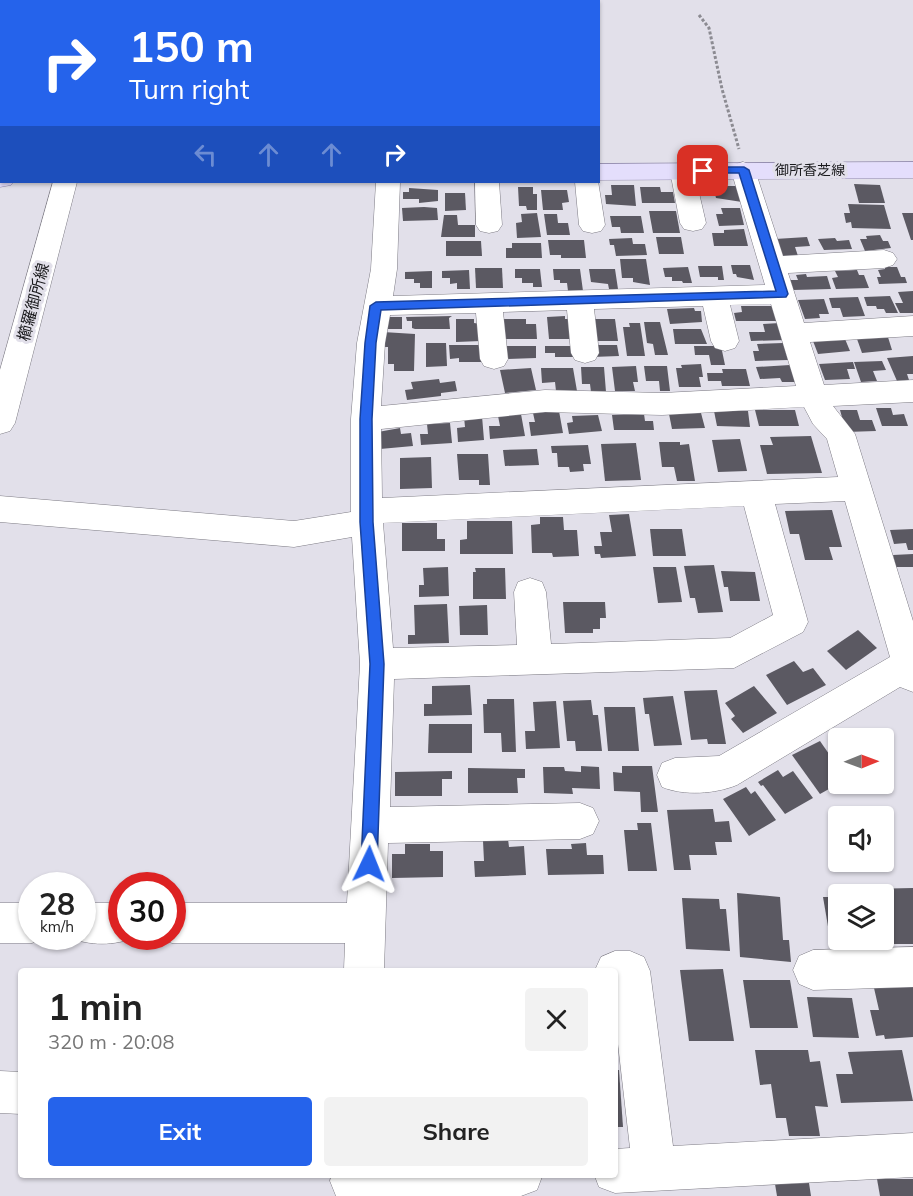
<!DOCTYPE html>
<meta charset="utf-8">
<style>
body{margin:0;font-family:Mulish,"Noto Sans JP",sans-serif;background:#f2f2f2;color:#222;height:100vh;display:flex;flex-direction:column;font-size:22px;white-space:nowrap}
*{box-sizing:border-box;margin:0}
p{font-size:20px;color:#767676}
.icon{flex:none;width:33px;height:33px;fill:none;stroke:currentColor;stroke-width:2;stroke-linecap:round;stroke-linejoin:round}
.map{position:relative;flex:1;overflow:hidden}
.sheet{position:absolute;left:18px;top:968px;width:600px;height:210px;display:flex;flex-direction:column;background:#fff;border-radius:6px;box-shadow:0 2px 4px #0004}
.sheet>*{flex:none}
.top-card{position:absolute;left:0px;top:0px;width:600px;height:183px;box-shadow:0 2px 4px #0004;background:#2563eb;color:#fff;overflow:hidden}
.needle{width:39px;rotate:89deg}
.fabs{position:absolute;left:828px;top:728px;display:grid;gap:12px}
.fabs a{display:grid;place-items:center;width:66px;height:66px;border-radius:6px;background:#fff;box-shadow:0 2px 4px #0004;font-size:30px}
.speed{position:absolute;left:18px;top:872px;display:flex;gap:12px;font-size:30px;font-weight:700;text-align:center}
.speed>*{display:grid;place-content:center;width:78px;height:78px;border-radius:50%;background:#fff;box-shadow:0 2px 4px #0004;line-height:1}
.speed small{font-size:15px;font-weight:400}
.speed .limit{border:9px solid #d22;background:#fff;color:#111}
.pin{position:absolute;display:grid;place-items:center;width:51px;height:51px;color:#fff;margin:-26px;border-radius:12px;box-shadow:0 3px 9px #0006}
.me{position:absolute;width:66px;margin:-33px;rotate:2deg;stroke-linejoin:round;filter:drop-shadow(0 0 4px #0008)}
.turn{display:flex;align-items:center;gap:21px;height:126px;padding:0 30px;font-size:27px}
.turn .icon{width:78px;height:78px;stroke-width:2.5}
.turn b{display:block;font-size:42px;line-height:51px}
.lanes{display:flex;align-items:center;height:57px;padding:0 30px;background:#0003;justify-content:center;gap:30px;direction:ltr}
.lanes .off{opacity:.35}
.round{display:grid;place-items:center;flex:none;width:63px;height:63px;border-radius:6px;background:#f2f2f2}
.overview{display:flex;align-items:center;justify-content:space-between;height:102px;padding:0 30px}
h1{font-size:36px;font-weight:700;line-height:45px}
.cta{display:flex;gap:12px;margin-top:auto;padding:12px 30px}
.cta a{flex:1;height:69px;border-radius:6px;background:#2563eb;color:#fff;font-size:24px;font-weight:700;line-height:69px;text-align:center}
.cta a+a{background:#f2f2f2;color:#222}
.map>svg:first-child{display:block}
.building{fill:#5b5962}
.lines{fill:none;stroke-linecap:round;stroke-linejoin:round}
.street-casing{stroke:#7d7b84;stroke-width:1}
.secondary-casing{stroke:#7d7b84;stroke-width:1}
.primary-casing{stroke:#928bad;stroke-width:1}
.path{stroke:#8c8b92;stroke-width:3;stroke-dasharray:3 2;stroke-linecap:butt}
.street{fill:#fff;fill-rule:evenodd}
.secondary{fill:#fff;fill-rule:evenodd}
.primary{fill:#e4defc;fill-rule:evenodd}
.route{fill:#2563eb;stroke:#184099;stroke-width:1.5}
.labels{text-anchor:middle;stroke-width:6;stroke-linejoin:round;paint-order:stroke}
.far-street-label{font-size:14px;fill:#1a1a1d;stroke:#e2e0ea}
.street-label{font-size:16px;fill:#1a1a1d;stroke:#e2e0ea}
</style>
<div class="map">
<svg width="913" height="1196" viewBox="0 0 913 1196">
<rect width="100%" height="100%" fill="#e2e0ea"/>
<g class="building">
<path d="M854 184 880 185 885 203H859Z"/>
<path d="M611 185H634L636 206 606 204 605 195H612Z"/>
<path d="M713 186H739L742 202 716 198Z"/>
<path d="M518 187H533V194H537V210H527L526 206H519Z"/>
<path d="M640 187H660L661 192H673L675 203H642Z"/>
<path d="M409 188 438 190V201L419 203V199H403V192H409Z"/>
<path d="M541 190H567L569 202 562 203 563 210H543Z"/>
<path d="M445 193H465L466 210 445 211Z"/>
<path d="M848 204 884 205 891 229 852 228 851 222 846 223 844 213H850Z"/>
<path d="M424 207 437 208 438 220 403 221 402 208Z"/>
<path d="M721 208H740L744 225 719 226 716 214H723Z"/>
<path d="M649 211H676L680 233H653Z"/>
<path d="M537 213 541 237 517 238 516 223 522 222 521 214Z"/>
<path d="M902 213H913V240H911Z"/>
<path d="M544 214H557L558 223H568L570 235H547Z"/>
<path d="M444 215H457L458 225H475V237H441Z"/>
<path d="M610 216H641L644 233H621L620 227H612Z"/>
<path d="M744 229 748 246H714L712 233H724V230Z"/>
<path d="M880 235 883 241H888L891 248 865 251 860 239H867L866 236Z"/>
<path d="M656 237H681L684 254H659Z"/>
<path d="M807 237 810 246 795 247 798 256H781L775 239Z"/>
<path d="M632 238 633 244H645L647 255 616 256 614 245H610L609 239Z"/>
<path d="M835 238 837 241 849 240 852 249 824 250 818 239Z"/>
<path d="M548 240H584L586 258H561V255H550Z"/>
<path d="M446 241H481L482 256H446Z"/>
<path d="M512 243H541L542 258H506V248H512Z"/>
<path d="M620 259H646L650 285 633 282V278H622Z"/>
<path d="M731 265H750L754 280 737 277 736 274H733Z"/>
<path d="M698 266H722L724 280H718V277H700Z"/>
<path d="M688 267 692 283H683L682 281H672V277H665L663 268Z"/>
<path d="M885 267H897L901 277H905L907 283 879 284 877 277H881L878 270 885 269Z"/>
<path d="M475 268H502L503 288H476Z"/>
<path d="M515 269H540L542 287H533V283H522V278H515Z"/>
<path d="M553 269H580L583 291H568L567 283H560V280H554Z"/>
<path d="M589 269H615L618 289H609L608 284 591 282Z"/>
<path d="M469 270 470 289H457V283L450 284V278H442V271Z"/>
<path d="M857 270 859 275H864L869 288 836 289 832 278 838 277 835 271Z"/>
<path d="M432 271V288H420V283H414V279H405V272Z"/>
<path d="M806 274 807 277 827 276 831 289 793 290 789 280H798L796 275Z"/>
<path d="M913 291V313H900L895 303H903L898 292Z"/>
<path d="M890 296 898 313H886L884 309H877L876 306H867L864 297Z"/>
<path d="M858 297 865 316 843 317 840 308H832L829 298Z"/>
<path d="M824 299 829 314H819L820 318 805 319 798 300Z"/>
<path d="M741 306H774L778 321H736L734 313 742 312Z"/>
<path d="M694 308 695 311H701L702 322 670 324 667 309Z"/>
<path d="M452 316 449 318 450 329H415L412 328V321H407L406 317Z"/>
<path d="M565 316V319H570L572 339H549L547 317Z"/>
<path d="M386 317H402V329H385Z"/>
<path d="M456 319H474V323L481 324V341L456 342Z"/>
<path d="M503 319H526V324H536L537 339H504Z"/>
<path d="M595 319H615L618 341H597Z"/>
<path d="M644 322H660L668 355H655L653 344 647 343Z"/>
<path d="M629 323H640L645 356H627L623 327H630Z"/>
<path d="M780 323 785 340 751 341 749 332H765L763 324Z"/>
<path d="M673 329H701L707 344H675Z"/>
<path d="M383 332 415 334 414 371H394V364H388V347H383Z"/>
<path d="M887 334 892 350 862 353 857 339Z"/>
<path d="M845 339 850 351 818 354 813 341Z"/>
<path d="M426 343H446L447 366 426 367Z"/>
<path d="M783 343 788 360 755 361 753 351H759L757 344Z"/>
<path d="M449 345H482L483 362H459V358L450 359Z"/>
<path d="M591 345H617L619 356 592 357Z"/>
<path d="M505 346H536V358L505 359Z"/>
<path d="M545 346H574L575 357H555V353H545Z"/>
<path d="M694 346H721L725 365H711L709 355H695Z"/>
<path d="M913 356V374H907L909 380 897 381 887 358Z"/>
<path d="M882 361 886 370 873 371 877 381 861 382 854 362Z"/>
<path d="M853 362 855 369H847L850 379 825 380 819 364Z"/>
<path d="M701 364 703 377H699L701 387H679L676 368H682L681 365Z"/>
<path d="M790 365 795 382H782L780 378 760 379 756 367Z"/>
<path d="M636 366 638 382H633L635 391H615L612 367Z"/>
<path d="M644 366H667L670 391H660L659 381H646Z"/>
<path d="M581 367H604L606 392H591L590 384H582Z"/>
<path d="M531 368 536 390 505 393 500 370Z"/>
<path d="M541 368H573L577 391H556L555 382 542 383Z"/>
<path d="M722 369H746L750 386H722L721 381H708L707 373H723Z"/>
<path d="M439 379 440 383 455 381 457 391 441 393V396L407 400 405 390 413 389 411 382Z"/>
<path d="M876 408H891L893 415 904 414 908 426H882Z"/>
<path d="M755 410H795L799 426H759Z"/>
<path d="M840 410H857L860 420H872L876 431 846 432Z"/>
<path d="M559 411 563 433 531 436 529 422H535L533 413Z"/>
<path d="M714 411H748L750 427 717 426Z"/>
<path d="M701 413 705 428 672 429 669 414Z"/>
<path d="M521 414 525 436 490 439 489 426H500L498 416Z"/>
<path d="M644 414 645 421H653L654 430H614L612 415Z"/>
<path d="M598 415 602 431 569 434 567 423 573 422 572 416Z"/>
<path d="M482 416 484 440 458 442 457 428 465 427 464 417Z"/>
<path d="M450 423 452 443 421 445 420 434H428L427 424Z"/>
<path d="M400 428 401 434 411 433 413 446 380 449 378 432Z"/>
<path d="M811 436 822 473 767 474 760 445H773L770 437Z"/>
<path d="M740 439 747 471 718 472 712 440Z"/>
<path d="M659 442H680V445L689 444 695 481H677L674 467H662Z"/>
<path d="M636 443 641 480 605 481 601 444Z"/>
<path d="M588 445 591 464H583L584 471 570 472 569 467H558L557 453H552L551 446Z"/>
<path d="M537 449 539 465 505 466 503 450Z"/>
<path d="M457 454H488L490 485H479V480H459Z"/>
<path d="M431 457 432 488 400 489V458Z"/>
<path d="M832 510 842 547H829L833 560H805L799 534H790L785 511Z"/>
<path d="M629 514 636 556 601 558 600 554H595L594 546H602L600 532H612L609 515Z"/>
<path d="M540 517H563L564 530H577L579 556 553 557 552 553H532L531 525 540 524Z"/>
<path d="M467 521H512L513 554H460V540L467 539Z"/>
<path d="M402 523H437V539H445V551H402Z"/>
<path d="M650 529H682L686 556H653Z"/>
<path d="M913 529V550H908L906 543 894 544 890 530Z"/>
<path d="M913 554V567H896L893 555Z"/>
<path d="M714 565 723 612 698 613 695 598H690L684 566Z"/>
<path d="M448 567 449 596 419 597V585H424L423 568Z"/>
<path d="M653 567H676L682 602 658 603Z"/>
<path d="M475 568H505L506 599H473V572H476Z"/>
<path d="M721 571 755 572 760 601H730L728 587H724Z"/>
<path d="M563 602H605L606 618H600V629H593V633H565Z"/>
<path d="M447 604 449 643 408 644V635H415L414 605Z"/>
<path d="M487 605 488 635H460L459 606Z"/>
<path d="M858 630 877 648 846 670 827 651Z"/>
<path d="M794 661 803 672 813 668 826 685 787 705 766 675Z"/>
<path d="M470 685 472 715 424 716V704H432V686Z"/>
<path d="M754 686 777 713 743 733 731 719 735 716 725 703Z"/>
<path d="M717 690 726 744H708L707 739 691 740 684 691Z"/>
<path d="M673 696 682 745 654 746 649 714H645L643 698Z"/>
<path d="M487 699H514L516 752H502L501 733H484L483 704H487Z"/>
<path d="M591 700 593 715H598L602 751H576L575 741H567L563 701Z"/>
<path d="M556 701 560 748 526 749 525 731H535L533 702Z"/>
<path d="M604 707H635L639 751H608Z"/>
<path d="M429 724H472V753H428Z"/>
<path d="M820 741 838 767V784L820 794 792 755Z"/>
<path d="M581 766 599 767 600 789 572 788 573 794 544 793 543 767H564L565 771 581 772Z"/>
<path d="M622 766H652L658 812H641L640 792 614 791 613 772 622 773Z"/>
<path d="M468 768 525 769V778H517L518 793H468Z"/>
<path d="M778 770 783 777 793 771 813 798 785 814 763 785 761 786 758 782Z"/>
<path d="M452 771V779H442V796H395V772Z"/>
<path d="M746 787 751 794 755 791 776 820 749 836 723 799Z"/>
<path d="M713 809 715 822 729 821 732 842H715L717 855H689L691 870H674L667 810Z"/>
<path d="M637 823H651L657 871H628L624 830H638Z"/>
<path d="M508 839 509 847 524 846 526 875 475 877 474 861H484L483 841Z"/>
<path d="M586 843 587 855H603L604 874 548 875 546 849H572L571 844Z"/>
<path d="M405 844H430V851H443V877L392 878V854H405Z"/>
<path d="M913 888V944H879L878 939H884V894H868L867 889Z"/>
<path d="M737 893 780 897 783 940H789L791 962 740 957Z"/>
<path d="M823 897H838V938H830Z"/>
<path d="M682 898 719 899 720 909H726L730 951 686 949Z"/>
<path d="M723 969 734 1041H689L680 970Z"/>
<path d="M743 980H790L798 1028H750Z"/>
<path d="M913 985V1037L885 1039 884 1035 876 1036 870 1010H879L874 988Z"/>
<path d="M807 997 852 998 859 1038 813 1037Z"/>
<path d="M755 1050H808L810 1062 820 1061 828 1107 815 1106 820 1136H789L786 1118H776L771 1084 760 1085Z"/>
<path d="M902 1050 913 1101 841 1103 836 1074H853L848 1052Z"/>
<path d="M615 1070H619L623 1127H615Z"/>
<path d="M877 1179H913V1196H880Z"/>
<path d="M809 1183 811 1196H777L775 1184Z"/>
</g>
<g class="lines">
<defs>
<g id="street">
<path d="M743 162 752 165 755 170 783 256 884 250 893 253 897 259 893 265 884 268 788 273 804 323 913 316V336L810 342 824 385 913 380V402L833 406 855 434 913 621V692L900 687 737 785C715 794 684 796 662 787L657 775 662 763 675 758 719 756 890 657 845 501 775 504 808 622 803 632 734 668 394 679 390 807 580 803 593 808 599 821 593 834 580 839 388 843 384 970H344L345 943H172L158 937 172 936V903H347L360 664 352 537 294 547 0 522V496L294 521 351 512V419L357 343 371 269 376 182H400L397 269 393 296 765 285 731 170 734 165ZM771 304 796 386 662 393 545 390 381 406 385 343 390 315 476 313 480 359 484 366 494 369 504 366 508 359 503 312 567 310 571 353 575 360 585 363 595 360 599 353 594 309 703 306 711 341 715 348 725 351 735 348 739 341 730 305ZM804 407 813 424 827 439 838 477 382 498 381 429 545 412 662 415ZM744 506 773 615 730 638 551 644 546 592 542 582 530 578 518 582 514 592 517 645 393 648 383 523Z"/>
<path d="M682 163 691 166 694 171 706 223 702 229 693 231 684 229 680 223 670 171 673 166Z"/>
<path d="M598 181 605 225 601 231 592 233 583 231 579 225 575 182Z"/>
<path d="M475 182H499L502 225 498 231 489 233 480 231 476 225Z"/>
<path d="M0 903H32V936L46 937 32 943H0Z"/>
<path d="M82 903H122V936L136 937C115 946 89 946 68 937L82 936Z"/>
<path d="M913 947V987L813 990 799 984 793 970 799 956 813 950Z"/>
<path d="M615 951H630L644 957 650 971 673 1146 913 1133V1177L615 1193 599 1187 594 1174H615V1149L630 1148 615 1018V970H595L601 957Z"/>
<path d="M0 1071 21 1072V1114L0 1113Z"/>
<path d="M332 1174H543L537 1190 521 1196H336L330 1181Z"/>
</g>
<g id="secondary">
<rect x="101" y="0" width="22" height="2"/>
<path d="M53 182H77L15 423 10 431 0 434V370Z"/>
</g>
<g id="primary">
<path d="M913 162V178L598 180V164Z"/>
<path d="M0 171 2 182H13L11 185 0 187Z"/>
</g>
</defs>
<use href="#street" class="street-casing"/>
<use href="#secondary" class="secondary-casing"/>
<use href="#primary" class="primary-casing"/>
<path class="path" d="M699 15 709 28 722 89 739 149"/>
<use href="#street" class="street"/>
<use href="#secondary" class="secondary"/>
<use href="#primary" class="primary"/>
</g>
<path class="route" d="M703 167H744L749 170 788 294 786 297 381 310 376 343 372 419 373 522 384 664 377 864 375 870 369 872 364 870 361 864 370 664 360 522V419L365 343 370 306 376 302 776 291 739 173H699V168Z"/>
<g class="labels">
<g class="far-street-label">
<text x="810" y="175">御所香芝線</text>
</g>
<g class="street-label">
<text transform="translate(33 302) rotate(-75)" y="6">櫛羅御所線</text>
</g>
</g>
</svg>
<div class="fabs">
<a><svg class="needle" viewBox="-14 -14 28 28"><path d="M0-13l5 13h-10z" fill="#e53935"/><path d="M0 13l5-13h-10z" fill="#767676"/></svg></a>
<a><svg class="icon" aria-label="sound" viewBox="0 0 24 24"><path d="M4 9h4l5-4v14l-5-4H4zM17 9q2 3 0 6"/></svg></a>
<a><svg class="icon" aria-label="layers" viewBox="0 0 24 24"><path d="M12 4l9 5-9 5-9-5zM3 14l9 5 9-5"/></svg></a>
</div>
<div class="speed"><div>28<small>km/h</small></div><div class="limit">30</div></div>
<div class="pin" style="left:703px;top:171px;background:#d93025"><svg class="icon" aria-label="arrive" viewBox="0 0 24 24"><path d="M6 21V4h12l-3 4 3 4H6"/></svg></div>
<svg class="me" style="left:369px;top:864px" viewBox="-20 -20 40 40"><path d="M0-17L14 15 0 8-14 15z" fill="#2563eb" stroke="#fff" stroke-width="4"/></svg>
<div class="top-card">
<div class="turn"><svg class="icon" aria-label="right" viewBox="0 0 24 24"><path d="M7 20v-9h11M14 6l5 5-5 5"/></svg><div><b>150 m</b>Turn right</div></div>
<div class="lanes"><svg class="icon off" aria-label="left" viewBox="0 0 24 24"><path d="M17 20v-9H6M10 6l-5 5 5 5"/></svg><svg class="icon off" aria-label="ahead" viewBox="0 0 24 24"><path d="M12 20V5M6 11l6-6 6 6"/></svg><svg class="icon off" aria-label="ahead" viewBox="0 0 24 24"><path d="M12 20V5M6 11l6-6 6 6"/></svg><svg class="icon" aria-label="right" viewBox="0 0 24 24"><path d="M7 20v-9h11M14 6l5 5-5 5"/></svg></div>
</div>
<section class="sheet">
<div class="overview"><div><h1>1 min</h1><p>320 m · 20:08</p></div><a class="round"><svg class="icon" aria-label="close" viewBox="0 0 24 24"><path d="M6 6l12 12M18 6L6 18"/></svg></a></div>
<div class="cta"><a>Exit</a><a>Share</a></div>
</section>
</div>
